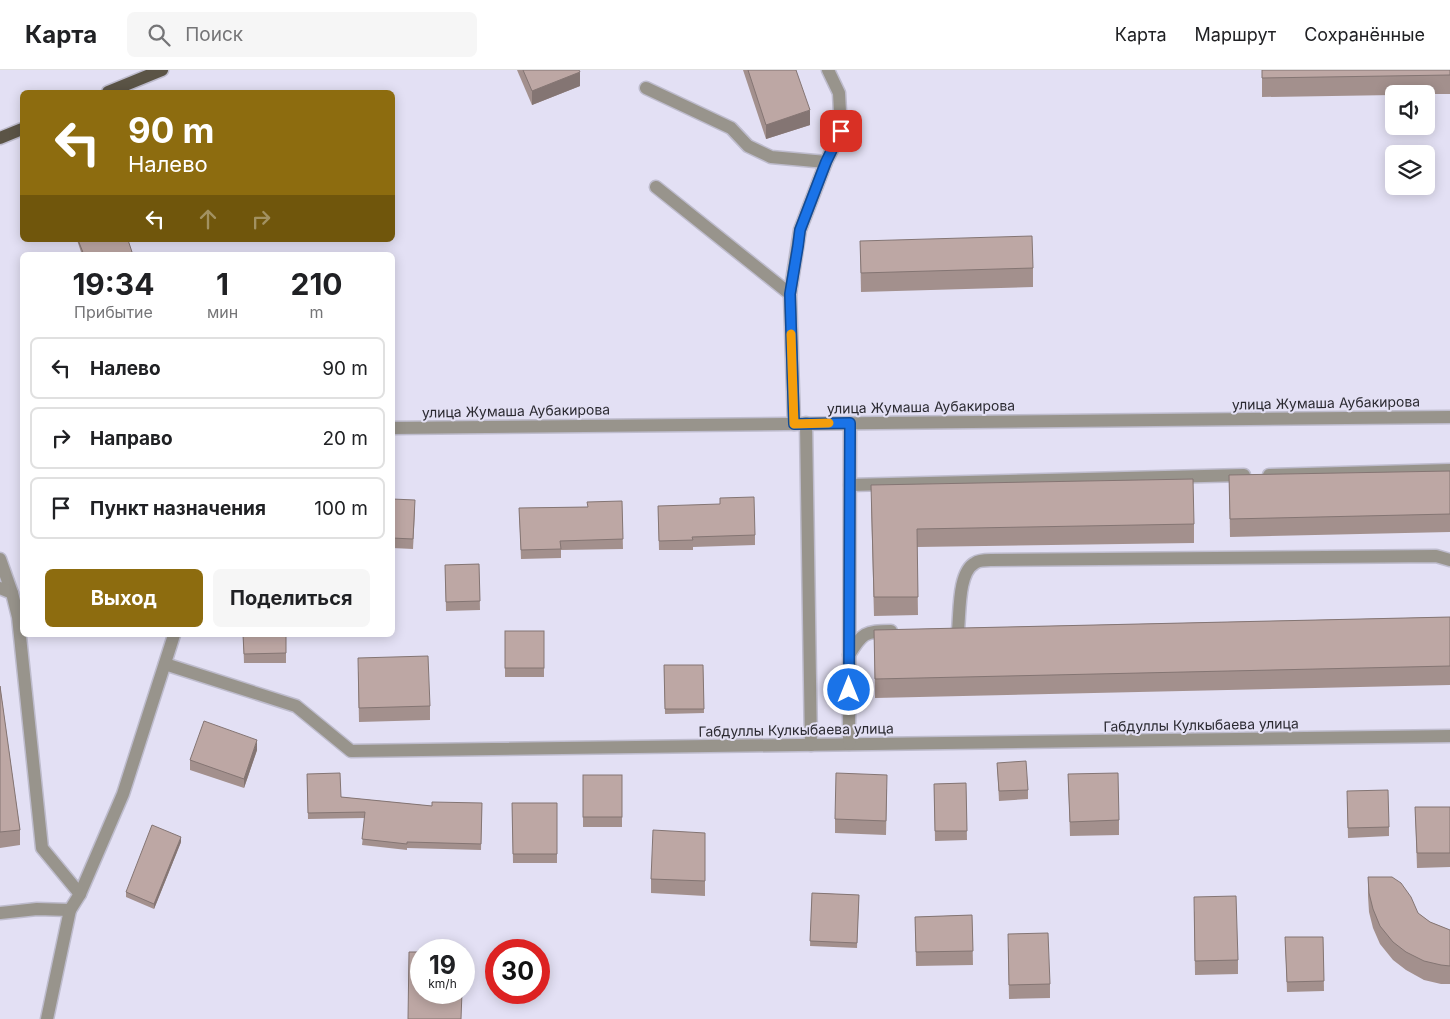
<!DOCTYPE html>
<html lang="ru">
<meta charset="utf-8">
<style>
body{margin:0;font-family:Inter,sans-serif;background:#f6f6f6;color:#202124;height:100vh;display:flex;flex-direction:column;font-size:19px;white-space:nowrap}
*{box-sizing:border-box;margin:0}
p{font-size:16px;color:#757577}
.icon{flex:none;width:28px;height:28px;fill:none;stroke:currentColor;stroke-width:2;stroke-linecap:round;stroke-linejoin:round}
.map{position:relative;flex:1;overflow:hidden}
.panel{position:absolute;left:20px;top:182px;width:375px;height:385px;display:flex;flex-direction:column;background:#fff;border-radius:8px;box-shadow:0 2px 12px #0003}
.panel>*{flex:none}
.hud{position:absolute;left:20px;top:20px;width:375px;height:152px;border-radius:8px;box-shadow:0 2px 12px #0003;background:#8d6c0f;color:#fff;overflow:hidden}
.buttons{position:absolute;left:1385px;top:15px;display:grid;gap:10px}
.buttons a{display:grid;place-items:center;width:50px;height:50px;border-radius:8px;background:#fff;box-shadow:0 2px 12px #0003;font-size:25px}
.speed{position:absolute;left:410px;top:869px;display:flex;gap:10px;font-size:25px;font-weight:700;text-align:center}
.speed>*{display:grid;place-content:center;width:65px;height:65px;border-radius:50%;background:#fff;box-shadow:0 2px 12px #0003;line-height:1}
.speed small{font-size:12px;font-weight:400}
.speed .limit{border:8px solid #d22;background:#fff;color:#111}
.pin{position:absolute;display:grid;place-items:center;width:42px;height:42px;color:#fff;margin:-21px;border-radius:10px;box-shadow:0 2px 8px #0006}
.me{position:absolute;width:55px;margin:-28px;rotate:0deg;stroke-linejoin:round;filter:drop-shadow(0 0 4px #0008)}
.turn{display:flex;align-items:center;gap:18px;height:105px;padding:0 25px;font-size:22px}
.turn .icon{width:65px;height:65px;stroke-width:2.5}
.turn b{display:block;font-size:35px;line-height:42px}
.lanes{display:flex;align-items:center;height:48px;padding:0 25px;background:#0003;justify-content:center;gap:25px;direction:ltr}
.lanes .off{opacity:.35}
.eta{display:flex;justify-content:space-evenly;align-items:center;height:85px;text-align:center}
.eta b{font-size:30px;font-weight:700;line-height:35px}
.button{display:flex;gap:10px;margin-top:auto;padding:10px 25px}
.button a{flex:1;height:58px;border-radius:8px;background:#8d6c0f;color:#fff;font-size:20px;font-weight:700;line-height:58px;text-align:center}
.button a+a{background:#f6f6f6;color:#202124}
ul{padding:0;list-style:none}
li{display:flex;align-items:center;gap:15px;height:62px;margin:0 10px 8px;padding:0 15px;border:2px solid #e0e0e0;border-radius:8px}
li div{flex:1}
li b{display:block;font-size:19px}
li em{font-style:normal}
header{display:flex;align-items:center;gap:30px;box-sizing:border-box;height:70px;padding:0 25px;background:#fff;border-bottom:1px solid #e0e0e0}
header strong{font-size:24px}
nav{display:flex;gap:28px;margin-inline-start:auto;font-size:18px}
.search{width:350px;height:45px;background:#f6f6f6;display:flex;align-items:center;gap:12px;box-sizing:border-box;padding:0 18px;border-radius:8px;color:#757577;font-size:19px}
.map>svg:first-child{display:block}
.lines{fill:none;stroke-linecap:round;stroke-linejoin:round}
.minor-casing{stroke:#bebccd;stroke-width:15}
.major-casing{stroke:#bebccd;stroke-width:15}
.minor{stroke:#98948c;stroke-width:12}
.major{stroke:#5b5446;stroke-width:12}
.wall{fill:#a3908d}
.shaded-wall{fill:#847573}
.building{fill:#bda7a4;stroke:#847573}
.route-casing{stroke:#114b97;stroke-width:12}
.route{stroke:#1a73e8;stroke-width:9}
.slow{stroke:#f59e0b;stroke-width:9}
.labels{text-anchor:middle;stroke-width:4;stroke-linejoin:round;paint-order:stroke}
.street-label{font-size:14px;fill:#2b2a31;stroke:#e3e0f4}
</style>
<header>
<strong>Карта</strong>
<div class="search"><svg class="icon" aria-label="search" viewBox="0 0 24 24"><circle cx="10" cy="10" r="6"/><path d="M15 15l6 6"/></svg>Поиск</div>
<nav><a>Карта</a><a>Маршрут</a><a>Сохранённые</a></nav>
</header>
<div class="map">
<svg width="1450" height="949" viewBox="0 0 1450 949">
<rect width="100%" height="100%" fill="#e3e0f4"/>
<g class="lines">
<defs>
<g id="minor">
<path d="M646 18 731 58 748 76 771 87 826 92"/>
<path d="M656 117 790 224"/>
<path d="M806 353 811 675"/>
<path d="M794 354 790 224 800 160 826 92 841 61 839 23 828 0"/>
<path d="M392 358 1450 347"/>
<path d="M1269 405 1450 400"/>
<path d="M850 415 1244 405"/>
<path d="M0 489 12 523"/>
<path d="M0 518 12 523 18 547 42 778 80 824"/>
<path d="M958 560C960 542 958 502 975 493 979 490 986 490 991 490L1436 486 1450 490"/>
<path d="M849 585C862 563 865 561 891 561"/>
<path d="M165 594 296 636 351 681 1450 666"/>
<path d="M849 674 850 353"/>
<path d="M0 843 37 839 70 840"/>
<path d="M47 949 70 840 80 824 123 724 174 565"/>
</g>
<g id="major">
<path d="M108 22 162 0"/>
<path d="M0 68 22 59"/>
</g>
</defs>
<use href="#minor" class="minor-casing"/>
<use href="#major" class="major-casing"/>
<use href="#minor" class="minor"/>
<use href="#major" class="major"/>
</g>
<g class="wall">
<path d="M517 0H579L580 16 532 35Z"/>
<path d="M743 0H796L810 55 766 69Z"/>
<path d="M1262 0H1450V24H1394V25L1262 27Z"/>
<path d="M77 170H128L132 185H82Z"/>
<path d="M860 171 1033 198V217L861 222Z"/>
<path d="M1450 401V462L1230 467 1229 405Z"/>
<path d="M392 429 415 440 413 479 392 478Z"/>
<path d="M622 431 623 479 561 480V488L521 489 519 438 588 437Z"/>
<path d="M871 433 1194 454V473L917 477 918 545 874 546Z"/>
<path d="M658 436 755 465V475L693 477V480H659Z"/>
<path d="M479 494 480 540 446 541 445 495Z"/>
<path d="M1450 547V615L875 628 874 560Z"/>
<rect x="505" y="561" width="39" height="46"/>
<path d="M243 565H286V593H244Z"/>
<path d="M664 595H703L704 643 665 644Z"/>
<path d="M358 602 430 636V650L359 652Z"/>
<path d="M0 616 20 760V775L0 778Z"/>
<path d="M257 680 244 718 190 700V690Z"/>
<path d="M997 693 1028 720V729L999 731Z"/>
<path d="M307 704 341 727 432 736 482 733 481 780 407 778V780L362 775 365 748 308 749Z"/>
<path d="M1068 704 1119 750V765L1070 766Z"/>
<rect x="583" y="705" width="39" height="52"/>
<path d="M966 713 967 770 935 771 934 714Z"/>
<path d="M887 719 886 765 835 763V749Z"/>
<path d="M1347 731 1389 757V766L1348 768Z"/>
<path d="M512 733H557V793H513Z"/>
<path d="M1415 737H1450V797L1417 798Z"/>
<path d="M705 763V826L651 823V809Z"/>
<path d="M181 772 154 839 126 827V822Z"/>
<path d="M1368 807 1430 852 1450 860V914H1441L1424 910 1406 900 1393 890 1380 874 1373 858 1369 842 1368 826Z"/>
<path d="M812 823 859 825 857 878 810 876Z"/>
<path d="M1194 841 1238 890V904L1195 905Z"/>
<path d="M972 845 973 895 916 896 915 847Z"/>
<path d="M1285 867H1323L1324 921 1287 922Z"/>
<path d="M1008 878 1050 914V928L1009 929Z"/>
</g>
<g class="shaded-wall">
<path d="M580 2V16L532 35V21Z"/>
<path d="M810 40V55L766 69V55Z"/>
<path d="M132 182V185H122Z"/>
<path d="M257 670V680L244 718V709Z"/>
<path d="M181 767V772L154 839V834Z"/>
</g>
<g class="building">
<path d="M523 0H579L580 2 532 21Z"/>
<path d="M748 0H796L810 40 766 55Z"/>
<path d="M1262 0H1450V5L1262 8Z"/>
<path d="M1032 166 1033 198 861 203 860 171Z"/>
<path d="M78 170H128L132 182 122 185H84Z"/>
<path d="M1450 401V444L1230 449 1229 405Z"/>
<path d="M1193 409 1194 454 917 459 918 527H874L871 415Z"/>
<path d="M754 427 755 465 692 467 693 470 659 471 658 436 720 434V428Z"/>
<path d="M392 429 415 430 413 469 392 468Z"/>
<path d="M622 431 623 469 560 471 561 479 521 480 519 438 588 437 587 432Z"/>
<path d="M479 494 480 531 446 532 445 495Z"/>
<path d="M1450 547V596L875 609 874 560Z"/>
<rect x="505" y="561" width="39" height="37"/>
<path d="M243 565H286V583L244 584Z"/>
<path d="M428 586 430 636 359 638 358 588Z"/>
<path d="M664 595H703L704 639H665Z"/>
<path d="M0 616 20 760 0 762Z"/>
<path d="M204 651 257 670 244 709 190 690Z"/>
<path d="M1026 691 1028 720 999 721 997 693Z"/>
<path d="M340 703 341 727 432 736V732L482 733 481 774 407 772V774L362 769 365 742 308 743 307 704Z"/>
<path d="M836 703 887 705 886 751 835 749Z"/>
<path d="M1118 703 1119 750 1070 752 1068 704Z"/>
<rect x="583" y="705" width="39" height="42"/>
<path d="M966 713 967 761H935L934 714Z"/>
<path d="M1388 720 1389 757 1348 758 1347 721Z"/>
<path d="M512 733H557V784H513Z"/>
<path d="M1415 737H1450V783H1417Z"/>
<path d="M152 755 181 767 154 834 126 822Z"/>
<path d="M653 760 705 763V811L651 809Z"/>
<path d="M1368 807H1392L1401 813 1411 827 1418 843 1430 852 1450 860V896L1441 895 1424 891 1406 882 1393 872 1380 856 1373 839 1369 823Z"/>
<path d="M812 823 859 825 857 873 810 871Z"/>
<path d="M1236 826 1238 890 1195 891 1194 827Z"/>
<path d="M972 845 973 881 916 882 915 847Z"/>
<path d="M1048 863 1050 914 1009 915 1008 864Z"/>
<path d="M1285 867H1323L1324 911 1287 912Z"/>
<path d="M409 882H421V922H462L461 949H408Z"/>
</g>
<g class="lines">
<defs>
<path id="route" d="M841 61 826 92 800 160 798 176 790 224 794 354 850 353 849 620"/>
</defs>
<use href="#route" class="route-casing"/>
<use href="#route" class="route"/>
<path class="slow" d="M791 264 794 354 829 353"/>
</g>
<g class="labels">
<g class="street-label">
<text transform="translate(1326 333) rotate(-1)" y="5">улица Жумаша Аубакирова</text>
<text transform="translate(921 337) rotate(-1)" y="5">улица Жумаша Аубакирова</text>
<text transform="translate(516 341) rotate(-1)" y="5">улица Жумаша Аубакирова</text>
<text transform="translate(1201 655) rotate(-1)" y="5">Габдуллы Кулкыбаева улица</text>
<text transform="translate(796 660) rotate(-1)" y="5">Габдуллы Кулкыбаева улица</text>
</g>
</g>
</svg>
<div class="buttons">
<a><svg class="icon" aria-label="sound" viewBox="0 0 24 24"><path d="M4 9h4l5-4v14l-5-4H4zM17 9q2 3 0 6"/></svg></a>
<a><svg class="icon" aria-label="layers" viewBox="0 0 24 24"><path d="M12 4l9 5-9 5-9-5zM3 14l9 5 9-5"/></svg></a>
</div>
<div class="speed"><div>19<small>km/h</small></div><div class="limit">30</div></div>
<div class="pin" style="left:841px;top:61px;background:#d93025"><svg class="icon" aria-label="arrive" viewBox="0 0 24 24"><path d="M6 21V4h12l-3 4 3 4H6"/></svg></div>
<svg class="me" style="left:849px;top:620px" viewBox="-20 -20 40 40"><circle r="17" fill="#1a73e8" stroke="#fff" stroke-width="3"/><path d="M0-11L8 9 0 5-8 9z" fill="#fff"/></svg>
<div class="hud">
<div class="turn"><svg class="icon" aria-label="left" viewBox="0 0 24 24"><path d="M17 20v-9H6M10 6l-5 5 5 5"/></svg><div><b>90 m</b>Налево</div></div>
<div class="lanes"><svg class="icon" aria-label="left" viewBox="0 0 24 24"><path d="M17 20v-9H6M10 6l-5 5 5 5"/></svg><svg class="icon off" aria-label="ahead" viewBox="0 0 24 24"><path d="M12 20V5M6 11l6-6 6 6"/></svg><svg class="icon off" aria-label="right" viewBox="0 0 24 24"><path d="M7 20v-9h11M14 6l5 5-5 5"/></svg></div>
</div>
<section class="panel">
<div class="eta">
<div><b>19:34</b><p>Прибытие</p></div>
<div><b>1</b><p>мин</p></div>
<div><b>210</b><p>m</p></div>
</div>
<ul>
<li><svg class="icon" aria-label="left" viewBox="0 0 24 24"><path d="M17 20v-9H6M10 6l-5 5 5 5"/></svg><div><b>Налево</b></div><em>90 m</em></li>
<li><svg class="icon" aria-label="right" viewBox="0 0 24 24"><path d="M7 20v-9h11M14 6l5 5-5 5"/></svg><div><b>Направо</b></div><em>20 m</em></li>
<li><svg class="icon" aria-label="arrive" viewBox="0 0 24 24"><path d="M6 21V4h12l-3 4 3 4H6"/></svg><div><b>Пункт назначения</b></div><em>100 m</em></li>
</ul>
<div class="button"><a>Выход</a><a>Поделиться</a></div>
</section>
</div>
